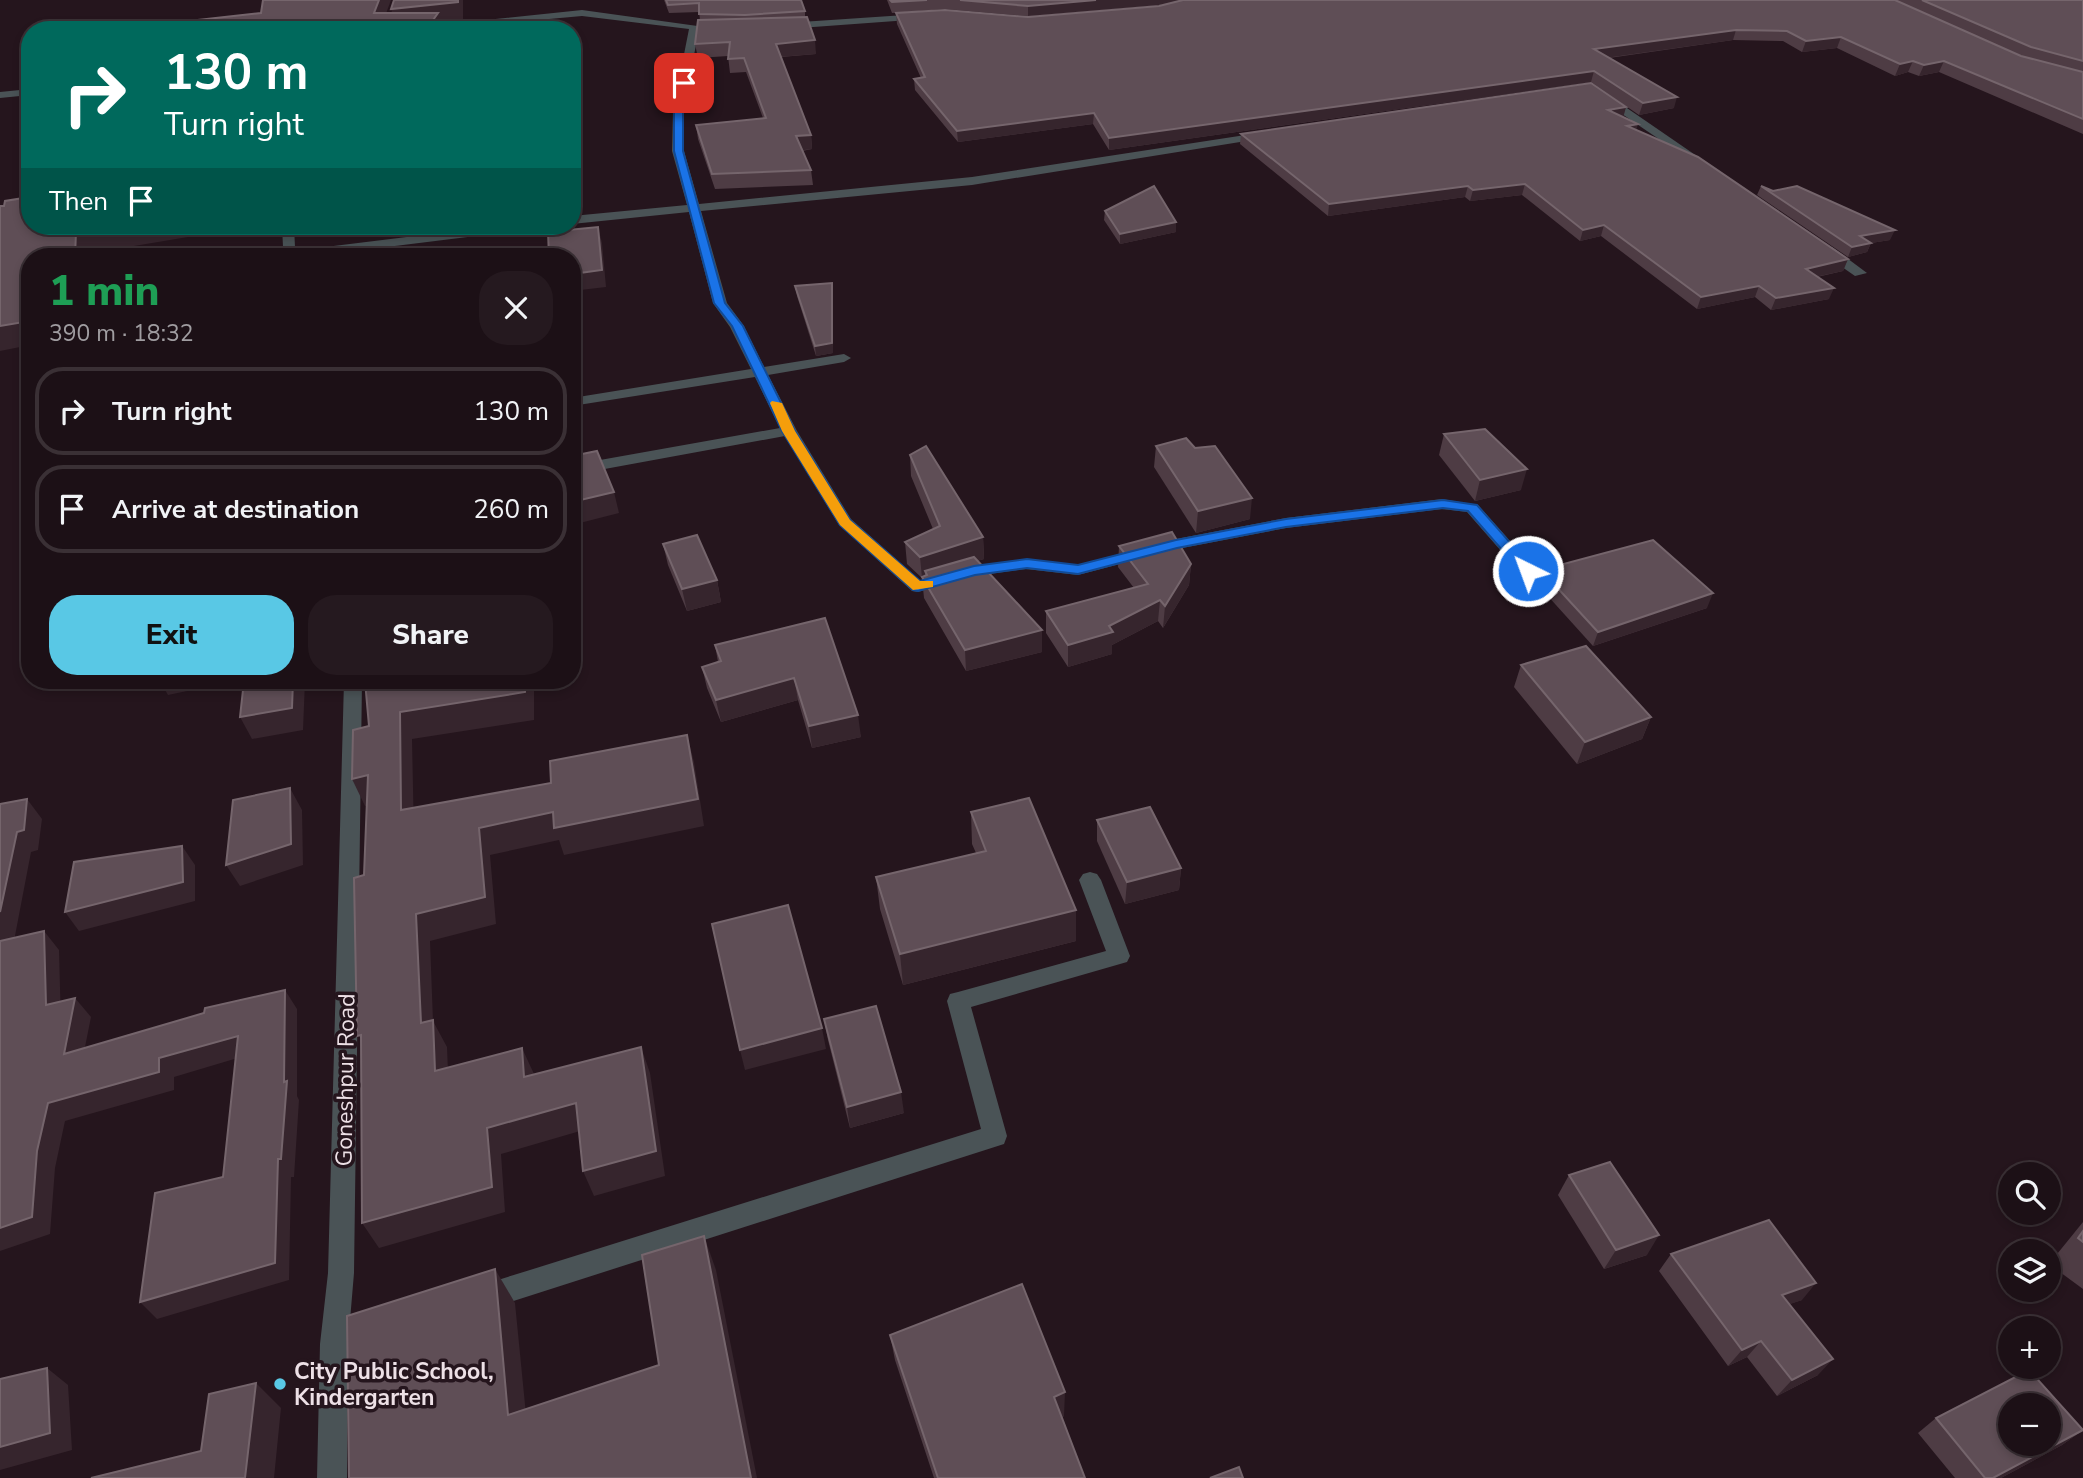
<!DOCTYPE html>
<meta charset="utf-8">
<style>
body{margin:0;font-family:"Nunito Sans",sans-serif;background:#25191f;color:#f1f3f6;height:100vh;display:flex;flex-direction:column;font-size:26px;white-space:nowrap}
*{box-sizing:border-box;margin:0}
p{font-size:23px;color:#a09da1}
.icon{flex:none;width:38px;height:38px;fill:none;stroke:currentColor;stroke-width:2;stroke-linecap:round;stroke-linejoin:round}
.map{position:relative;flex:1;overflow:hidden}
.side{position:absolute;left:21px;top:248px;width:560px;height:441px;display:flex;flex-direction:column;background:#1c1016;border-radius:28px;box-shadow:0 4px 10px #0003,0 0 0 2px #3a3035}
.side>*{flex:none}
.guide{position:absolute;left:21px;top:21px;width:560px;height:214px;border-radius:28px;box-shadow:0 4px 10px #0003,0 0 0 2px #3a3035;background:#00695c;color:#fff;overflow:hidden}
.controls{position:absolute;left:1998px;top:1162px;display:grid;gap:14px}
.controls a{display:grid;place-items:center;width:63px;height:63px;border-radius:50%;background:#1c1016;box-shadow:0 4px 10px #0003,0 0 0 2px #3a3035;font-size:35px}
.pin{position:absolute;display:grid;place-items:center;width:60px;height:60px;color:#fff;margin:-30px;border-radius:14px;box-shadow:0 4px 10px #0006}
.me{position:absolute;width:77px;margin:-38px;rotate:318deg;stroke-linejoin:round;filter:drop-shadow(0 0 5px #0008)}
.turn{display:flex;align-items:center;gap:24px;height:147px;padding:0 28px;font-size:32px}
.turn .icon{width:91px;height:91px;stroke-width:2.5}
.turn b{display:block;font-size:49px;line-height:60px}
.then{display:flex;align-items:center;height:66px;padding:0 28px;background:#0003;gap:14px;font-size:26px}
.round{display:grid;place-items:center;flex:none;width:74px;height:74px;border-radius:28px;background:#25191f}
.overview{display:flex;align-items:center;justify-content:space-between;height:119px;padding:0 28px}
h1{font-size:42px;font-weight:800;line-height:52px;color:#1e9e55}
.primary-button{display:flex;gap:14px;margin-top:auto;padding:14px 28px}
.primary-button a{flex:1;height:80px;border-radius:28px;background:#59c8e5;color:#111;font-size:28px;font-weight:800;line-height:80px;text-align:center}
.primary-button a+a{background:#25191f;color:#f1f3f6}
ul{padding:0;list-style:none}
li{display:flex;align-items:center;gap:21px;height:88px;margin:0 14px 10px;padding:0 14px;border:4px solid #3a3035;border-radius:28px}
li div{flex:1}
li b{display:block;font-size:26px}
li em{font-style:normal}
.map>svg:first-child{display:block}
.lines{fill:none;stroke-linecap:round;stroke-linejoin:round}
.minor{fill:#4a5356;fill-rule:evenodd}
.tertiary{fill:#4a5356;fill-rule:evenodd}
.wall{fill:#4e3c44}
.shaded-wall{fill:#36252d}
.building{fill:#5f4e56;stroke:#75656c;stroke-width:2;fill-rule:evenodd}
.route{fill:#1a73e8;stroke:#114b97;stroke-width:2}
.slow{fill:#f59e0b}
.poi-dot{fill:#59c8e5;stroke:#25151d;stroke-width:2.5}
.labels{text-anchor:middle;stroke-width:7;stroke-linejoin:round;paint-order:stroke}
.near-street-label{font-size:23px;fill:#ede0e6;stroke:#25151d}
.near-poi-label{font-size:23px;font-weight:bold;fill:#ede0e6;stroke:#25151d;text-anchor:start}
</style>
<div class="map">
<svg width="2083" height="1478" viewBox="0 0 2083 1478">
<rect width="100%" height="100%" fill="#25151d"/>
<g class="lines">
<g class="minor">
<path d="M582 10 712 28 699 30 683 110 684 151 699 204 972 177 1265 132 1271 135 1265 138 972 185 701 211 727 303 744 326 764 367 844 354 851 358 844 362 768 375 797 431 851 519 921 581 974 566 1026 559 1078 565 1176 539 1286 518 1442 499 1478 505 1537 571 1534 575H1522L1467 512 1442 509 1286 528 1177 549 1078 575 1026 569 975 576 918 592 912 591 839 525 785 436 572 475V465L780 428 755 377 572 406V398L751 369 730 327 713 303 689 212 572 224V216L687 205 672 151 673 110 689 29 582 16 430 30H390Z"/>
<path d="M920 14 923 19 786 29 781 26 786 23Z"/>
<path d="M30 89V95L0 98V92Z"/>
<path d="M1600 95H1608L1707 163 1697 165 1600 99Z"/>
<path d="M496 226H530L524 230 306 257 287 255 293 251Z"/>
<path d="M1822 247H1832L1867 273 1855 276 1822 253Z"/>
<path d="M1090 872 1097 874 1101 880 1130 956 1127 962 971 1007 1007 1136 1004 1144 482 1311 473 1307 469 1298 473 1289 482 1285 981 1129 947 1001 950 994 958 992 1106 951 1079 880 1083 874Z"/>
</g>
<g class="tertiary">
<path d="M282 226H294L295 247 300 257H288L283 247Z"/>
<path d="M344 681H362L354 1273 348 1344 347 1478H317L320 1344 328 1273Z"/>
</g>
</g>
<g class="wall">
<path d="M664 0H797L805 11V17L816 54 781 57 811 135 812 149 802 151 811 170 813 185 715 189 698 139 696 125 763 118 746 72 730 73 728 56 698 58 695 44 700 20 699 12 669 13Z"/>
<path d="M887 0H2083V134L1939 72 1919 76 1908 72 1895 76 1837 48 1802 52 1783 41 1733 40 1609 58 1674 108 1639 115 1591 82 1109 150 1093 124 958 142 915 90 914 79 921 78 897 24 896 13 1028 17 1159 6 1170 3 1158 5 1028 16 945 9 892 13Z"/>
<path d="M1626 107 1623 117 1637 130 1848 259 1843 271 1817 277 1829 299 1771 310 1755 297 1697 309 1601 236 1580 241 1522 195 1470 201 1465 197 1328 216 1240 144 1241 134Z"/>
<path d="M1761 186 1890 240 1871 243 1867 252 1848 257 1757 195Z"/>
<path d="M1105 211 1176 222V232L1120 244 1104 220Z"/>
<path d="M795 286 833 293V353L816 356 797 296Z"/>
<path d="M1444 434 1521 490 1475 501 1439 455Z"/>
<path d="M1156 446 1250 519 1196 533 1154 467Z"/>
<path d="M910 455 983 537 984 559 977 561 1042 630V652L966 671 924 598 922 578 907 564 905 542 933 529 911 476Z"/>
<path d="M663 544 717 580 721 602 687 611 668 565Z"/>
<path d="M1119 546 1191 564 1189 585 1163 628 1158 621 1112 645V654L1068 667 1046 633V611L1134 588 1118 567Z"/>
<path d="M1541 570 1707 608 1593 646 1537 584Z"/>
<path d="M825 618 861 737 812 748 798 700 721 722 707 688 702 667 718 662 715 645Z"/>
<path d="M1521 665 1651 717 1642 739 1577 764 1514 687Z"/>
<path d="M971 812 1076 941 903 985 880 909 876 877 976 853 972 844Z"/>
<path d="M1097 820 1181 868 1179 890 1125 904 1097 841Z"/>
<path d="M824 1019 904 1113 850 1128 828 1040Z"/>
<path d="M1569 1175 1647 1255 1604 1269 1558 1195Z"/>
<path d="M2083 1222V1289L2049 1264Z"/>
<path d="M1671 1254 1802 1300 1789 1304 1818 1375 1777 1396 1747 1357 1728 1366 1659 1271Z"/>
<path d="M890 1335 1064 1416 1062 1417 1085 1478H934L895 1360Z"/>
<path d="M1936 1418 2083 1430 2062 1445 2001 1478H1955L1918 1433Z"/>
</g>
<g class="shaded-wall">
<path d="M379 0H391L380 30 374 13Z"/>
<path d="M458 0H463V20L441 22 443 30H426L396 27 391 9Z"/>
<path d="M1096 0H1187L1158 5 1028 16V6Z"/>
<path d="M1736 30 1733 40 1591 60 1594 49Z"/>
<path d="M1841 37 1837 48 1802 52 1806 41Z"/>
<path d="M815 40 816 54 778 57 776 44Z"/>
<path d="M1913 61 1908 72 1895 76 1900 64Z"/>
<path d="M1944 61 1939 72 1919 76 1924 65Z"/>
<path d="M1594 71 1591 82 1109 150V138Z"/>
<path d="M1677 97 1674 108 1639 115 1643 103Z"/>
<path d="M1626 107 1623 118 1608 110Z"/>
<path d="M1094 113 1093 124 958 142 957 131Z"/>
<path d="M1638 124 1635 135 1627 126Z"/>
<path d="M811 135 812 149 797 151 796 136Z"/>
<path d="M1525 184 1522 195 1470 201 1473 190Z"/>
<path d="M1468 186 1465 197 1328 216 1329 204Z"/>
<path d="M1176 222V232L1120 244V234Z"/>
<path d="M1604 225 1601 236 1580 241 1583 230Z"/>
<path d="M117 226H236V229L86 254V257H75L76 232Z"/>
<path d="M598 227 602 243 606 287 572 291V274Z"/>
<path d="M1895 230 1890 240 1871 243 1867 252 1848 257 1852 247 1860 236Z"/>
<path d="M1848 259 1843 271 1801 280 1806 269Z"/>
<path d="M832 283 833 353 816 356 815 346Z"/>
<path d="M1759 286 1755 297 1697 309 1701 297Z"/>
<path d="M1834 288 1829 299 1771 310 1776 298Z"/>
<path d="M30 321V345L0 351V326Z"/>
<path d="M1527 469 1521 490 1475 501 1480 480Z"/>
<path d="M614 492 619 513 572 525V502Z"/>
<path d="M1252 498 1250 519 1196 533 1198 511Z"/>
<path d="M983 537 984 559 928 576 925 571V577L922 578 920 557Z"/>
<path d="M1191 564 1189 585 1163 628 1165 606Z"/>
<path d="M717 580 721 602 687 611 682 589Z"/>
<path d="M1713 593 1707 608 1593 646 1598 632Z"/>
<path d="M1160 600 1158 621 1112 645V654L1068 667V645Z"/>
<path d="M1042 630V652L966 671 965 650Z"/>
<path d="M794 678 798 700 721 722 716 700Z"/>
<path d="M160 681H235L168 695Z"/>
<path d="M293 681H305L303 730 252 739 240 717Z"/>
<path d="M525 681H534V720L412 739 414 837 401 810 400 712Z"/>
<path d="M858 715 861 737 812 748 809 726Z"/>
<path d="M1651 717 1642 739 1577 764 1585 742Z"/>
<path d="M687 735 694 762 704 826 564 855 559 840 490 855 496 924 430 941 433 1021 447 1047 449 1097 435 1071 421 1023 416 914 479 828Z"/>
<path d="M368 775 381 803 365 806 352 779Z"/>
<path d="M290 788 302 810 303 865 240 886 226 865Z"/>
<path d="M27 799 42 819 38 850 31 852 10 962 0 951V912L17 832Z"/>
<path d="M182 846 195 865V901L79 931 65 912Z"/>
<path d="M1181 868 1179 890 1125 904 1127 882Z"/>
<path d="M1076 910V941L903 985 900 954Z"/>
<path d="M44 931 59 950 61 1024 46 1005Z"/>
<path d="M285 990 297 1009V1096L299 1100 294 1177H291L289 1280 157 1319 140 1302 278 1159 284 1082Z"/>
<path d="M75 998 91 1017 80 1072 64 1054Z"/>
<path d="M822 1028 826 1049 745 1070 740 1050Z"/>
<path d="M238 1036 251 1054 174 1077V1090L65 1121 55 1168 50 1234 0 1251V1228L37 1151 48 1103 159 1058Z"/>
<path d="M641 1047 650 1073 665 1176 594 1196 583 1171Z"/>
<path d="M522 1048 534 1074 524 1077Z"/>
<path d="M901 1092 904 1113 850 1128 847 1107Z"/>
<path d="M576 1103 587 1129 501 1154 505 1212 379 1248 362 1223 487 1128Z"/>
<path d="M1659 1235 1647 1255 1604 1269 1616 1250Z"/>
<path d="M704 1236 716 1270 757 1478H751Z"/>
<path d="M495 1269 515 1303 529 1445 508 1415Z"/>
<path d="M1816 1283 1802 1300 1768 1312 1782 1295Z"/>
<path d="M1761 1341 1747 1357 1728 1366 1742 1350Z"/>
<path d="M1833 1359 1818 1375 1777 1396 1792 1380Z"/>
<path d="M47 1368 68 1385 72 1450 0 1470V1447Z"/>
<path d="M256 1383 281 1408 274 1478H245Z"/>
<path d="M1065 1392 1064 1416 1054 1421V1397Z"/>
<path d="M2083 1430 2062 1445 2001 1478H1993Z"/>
</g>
<g class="building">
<path d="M263 0H379L374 13H438L426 30H150L153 25 261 13Z"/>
<path d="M394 0H458V2L391 9Z"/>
<path d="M666 0H801L805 11 745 15 699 14V3L668 5Z"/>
<path d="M890 0H927L892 2Z"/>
<path d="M960 0H1096L1028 6Z"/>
<path d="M1183 0H1895L2021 56 2083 72V119L1944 61 1924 65 1913 61 1900 64 1841 37 1806 41 1787 31 1736 30 1594 49 1677 97 1643 103 1594 71 1109 138 1094 113 957 131 914 79 925 77 896 13 945 10 1028 17 1159 6Z"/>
<path d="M1922 0H2083V61L2031 47Z"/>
<path d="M807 17 815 40 776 44 811 135 796 136 811 170 712 174 696 125 766 118 744 58 728 59 730 42 695 44 698 20Z"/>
<path d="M1591 83 1626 107 1608 110 1638 124 1627 126 1698 157 1848 259 1806 269 1834 288 1776 298 1759 286 1701 297 1604 225 1583 230 1525 184 1473 190 1468 186 1329 204 1241 134Z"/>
<path d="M1154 186 1176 222 1120 234 1105 211Z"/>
<path d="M1761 186 1773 191 1797 186 1895 230 1860 236 1871 243 1852 247Z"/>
<path d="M30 197V226H117L76 232 75 257H30V321L0 326V206H4L5 201Z"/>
<path d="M598 227 602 270 572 274V257H549L548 232Z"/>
<path d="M832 283V343L815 346 795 286Z"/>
<path d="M1485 429 1527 469 1480 480 1444 434Z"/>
<path d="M1186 438 1195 448 1215 446 1252 498 1198 511 1156 446Z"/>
<path d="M926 446 983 537 920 557 905 542 940 526 910 455Z"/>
<path d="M597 451 614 492 572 502V456Z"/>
<path d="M30 488V509H29L24 490Z"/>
<path d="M1172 532 1191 564 1165 606 1160 600 1109 626 1113 632 1068 645 1046 611 1148 584 1119 546Z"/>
<path d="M697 535 717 580 682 589 663 544Z"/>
<path d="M1653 540 1713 593 1598 632 1541 570Z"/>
<path d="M974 557 1042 630 965 650 922 577 927 575 925 571Z"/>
<path d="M825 618 858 715 809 726 794 678 716 700 702 667 721 661 715 645Z"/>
<path d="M1586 646 1651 717 1585 742 1521 665Z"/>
<path d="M244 681H293L292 708 240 717Z"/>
<path d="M365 681H525V692L400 712 401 810 551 783 550 761 687 735 698 799 554 828 553 812 479 828 485 897 416 914 421 1023 433 1020 435 1071 522 1048 524 1077 641 1047 656 1151 583 1171 576 1103 487 1128 492 1187 362 1223 361 1035 357 1036 354 878 364 875 368 775 352 779 353 730 369 726Z"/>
<path d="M290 788 291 844 226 865 233 800Z"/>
<path d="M1029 798 1076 910 900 954 876 877 986 851 971 812Z"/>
<path d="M27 799 24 830 17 832 0 912V804Z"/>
<path d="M1150 807 1181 868 1127 882 1097 820Z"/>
<path d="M182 846 183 882 65 912 74 862Z"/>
<path d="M788 905 822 1028 740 1050 712 924Z"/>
<path d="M44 931 46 1005 75 998 64 1054 204 1013 205 1008 285 990 284 1082 287 1081 281 1159H278L275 1263 140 1302 155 1193 223 1177 238 1036 159 1058V1072L48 1103 37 1151 32 1217 0 1228V941Z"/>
<path d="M876 1006 901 1092 847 1107 824 1019Z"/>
<path d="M1610 1162 1659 1235 1616 1250 1569 1175Z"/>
<path d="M1769 1220 1816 1283 1782 1295 1833 1359 1792 1380 1761 1341 1742 1350 1671 1254Z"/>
<path d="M2083 1231V1242L2078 1238Z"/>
<path d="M704 1236 751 1478H349L347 1316 495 1269 508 1415 659 1365 642 1255Z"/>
<path d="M1022 1284 1065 1392 1054 1397 1085 1478H938L890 1335Z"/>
<path d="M47 1368 50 1433 0 1447V1379Z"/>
<path d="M2029 1370 2083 1430 1993 1478H1985L1936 1418ZM2011 1405H2049V1444H2011Z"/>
<path d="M256 1383 245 1478H91L201 1451 209 1394Z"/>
<path d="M1239 1467 1243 1478H1210Z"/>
</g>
<path class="route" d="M680 81 688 83 683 110V151L725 303 743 326 795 431 850 520 920 581 974 566 1027 559 1078 565 1176 540 1286 519 1443 500 1477 505 1535 571 1533 574H1523L1468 511 1443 508 1286 527 1177 548 1078 574 1027 568 975 575 918 591 913 590 840 525 782 431 732 326 714 303 674 151V110Z"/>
<path class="slow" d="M772 401 782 403 795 431 850 520 920 581H933V587L913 590 840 525 782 431 770 403Z"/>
<circle class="poi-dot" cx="280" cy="1384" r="7"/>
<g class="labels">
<g class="near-street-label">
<text transform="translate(345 1080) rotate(-89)" y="8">Goneshpur Road</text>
</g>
<g class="near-poi-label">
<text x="294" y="1379">City Public School,<tspan x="294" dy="26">Kindergarten</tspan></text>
</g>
</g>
</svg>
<div class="controls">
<a><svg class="icon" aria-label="search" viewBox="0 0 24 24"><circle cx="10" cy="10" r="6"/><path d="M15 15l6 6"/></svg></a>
<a><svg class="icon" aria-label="layers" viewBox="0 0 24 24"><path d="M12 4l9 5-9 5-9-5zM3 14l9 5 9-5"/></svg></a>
<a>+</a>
<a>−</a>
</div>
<div class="pin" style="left:684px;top:83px;background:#d93025"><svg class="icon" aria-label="arrive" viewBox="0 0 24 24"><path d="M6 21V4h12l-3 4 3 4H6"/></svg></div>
<svg class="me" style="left:1528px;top:571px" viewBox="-20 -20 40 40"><circle r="17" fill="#1a73e8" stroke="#fff" stroke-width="3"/><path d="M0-11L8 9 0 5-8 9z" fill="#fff"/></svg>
<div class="guide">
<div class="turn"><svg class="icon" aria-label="right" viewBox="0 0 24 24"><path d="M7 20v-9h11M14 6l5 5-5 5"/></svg><div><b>130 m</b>Turn right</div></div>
<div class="then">Then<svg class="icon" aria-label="arrive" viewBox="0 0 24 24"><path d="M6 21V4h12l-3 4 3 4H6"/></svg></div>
</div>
<section class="side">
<div class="overview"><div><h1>1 min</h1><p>390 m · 18:32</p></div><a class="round"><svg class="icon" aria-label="close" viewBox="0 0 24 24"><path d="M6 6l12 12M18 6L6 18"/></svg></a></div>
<ul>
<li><svg class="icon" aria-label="right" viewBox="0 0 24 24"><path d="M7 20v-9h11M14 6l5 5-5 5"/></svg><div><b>Turn right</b></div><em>130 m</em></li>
<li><svg class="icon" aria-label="arrive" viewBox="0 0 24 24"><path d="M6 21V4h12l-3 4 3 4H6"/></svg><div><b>Arrive at destination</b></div><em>260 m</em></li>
</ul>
<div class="primary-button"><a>Exit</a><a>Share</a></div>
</section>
</div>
